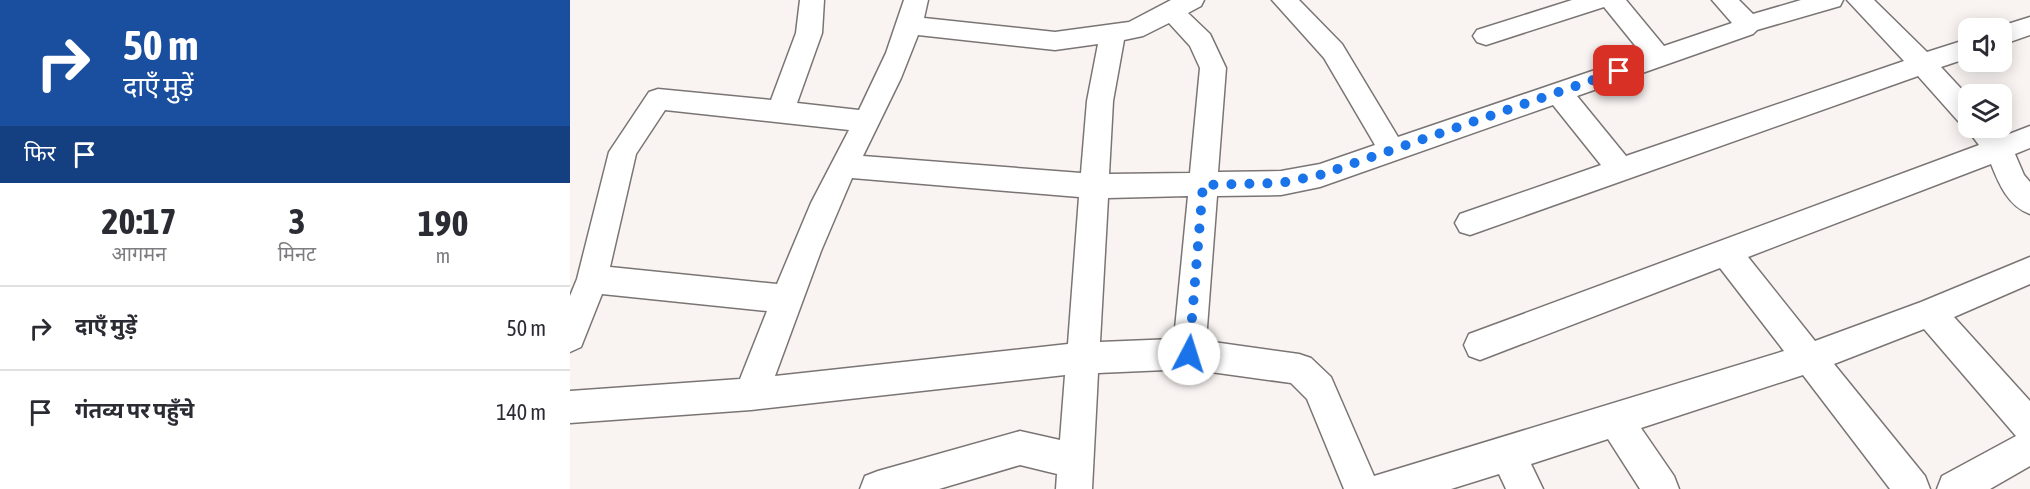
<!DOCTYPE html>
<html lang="hi">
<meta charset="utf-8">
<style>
body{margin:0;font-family:"Asap Condensed","Noto Sans Devanagari",sans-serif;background:#f7f7f7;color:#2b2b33;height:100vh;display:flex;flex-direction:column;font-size:22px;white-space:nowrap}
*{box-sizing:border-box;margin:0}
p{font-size:20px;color:#7c7c81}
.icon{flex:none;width:33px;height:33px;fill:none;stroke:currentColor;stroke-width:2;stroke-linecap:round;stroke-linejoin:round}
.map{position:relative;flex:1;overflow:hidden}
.details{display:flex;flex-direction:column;background:#fff;width:570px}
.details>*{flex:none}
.top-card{background:#1a4fa0;color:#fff;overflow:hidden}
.controls{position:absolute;left:1388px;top:18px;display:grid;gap:12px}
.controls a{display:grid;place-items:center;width:54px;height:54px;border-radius:12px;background:#fff;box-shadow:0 3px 15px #0003;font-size:30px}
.pin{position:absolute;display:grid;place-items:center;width:51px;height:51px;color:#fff;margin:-26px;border-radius:12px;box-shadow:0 3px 9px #0006}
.me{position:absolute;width:66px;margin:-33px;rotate:5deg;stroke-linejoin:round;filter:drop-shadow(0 0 4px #0008)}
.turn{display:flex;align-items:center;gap:21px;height:126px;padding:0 24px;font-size:27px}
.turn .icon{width:78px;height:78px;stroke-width:2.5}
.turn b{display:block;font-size:42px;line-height:51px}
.then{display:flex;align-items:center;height:57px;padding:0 24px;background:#0003;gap:12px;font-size:22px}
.eta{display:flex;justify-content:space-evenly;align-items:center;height:102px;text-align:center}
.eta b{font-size:36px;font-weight:700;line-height:42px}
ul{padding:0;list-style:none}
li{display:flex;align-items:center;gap:18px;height:84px;padding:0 24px;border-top:2px solid #e1e1e2}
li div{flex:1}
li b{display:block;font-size:22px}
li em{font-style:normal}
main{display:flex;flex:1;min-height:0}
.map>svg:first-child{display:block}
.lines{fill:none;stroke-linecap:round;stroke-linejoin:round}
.minor-casing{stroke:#7a7574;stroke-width:3}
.minor{fill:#fff;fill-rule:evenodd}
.route{stroke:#1a73e8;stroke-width:10;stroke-dasharray:0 18}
</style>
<main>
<section class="details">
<div class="top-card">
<div class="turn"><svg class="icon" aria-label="right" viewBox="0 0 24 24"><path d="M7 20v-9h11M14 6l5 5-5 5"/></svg><div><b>50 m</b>दाएँ मुड़ें</div></div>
<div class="then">फिर<svg class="icon" aria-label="arrive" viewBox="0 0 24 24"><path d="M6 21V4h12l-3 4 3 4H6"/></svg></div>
</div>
<div class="eta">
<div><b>20:17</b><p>आगमन</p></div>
<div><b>3</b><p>मिनट</p></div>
<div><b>190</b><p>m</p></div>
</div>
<ul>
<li><svg class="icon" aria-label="right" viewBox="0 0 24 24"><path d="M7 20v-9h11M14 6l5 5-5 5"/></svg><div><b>दाएँ मुड़ें</b></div><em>50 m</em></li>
<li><svg class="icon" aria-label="arrive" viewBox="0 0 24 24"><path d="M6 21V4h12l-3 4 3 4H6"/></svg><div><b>गंतव्य पर पहुँचे</b></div><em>140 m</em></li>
</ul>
</section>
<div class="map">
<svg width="1460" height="489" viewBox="0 0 1460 489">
<rect width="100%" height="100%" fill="#f9f4f2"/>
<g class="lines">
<defs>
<g id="minor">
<path d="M230 0H254L252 33 227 103 289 110 316 53 334 0H358L354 18 485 32 559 22 601 0H634L631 6 618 13 640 34 656 68 648 172 711 171 750 164 805 145 754 58 702 0H729L772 44 828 137 1072 54 1034 7 916 45 907 42 903 36 907 30 1002 0H1056L1094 46 1162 23 1142 0H1169L1183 14 1231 0H1273L1270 6 1187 30 1183 34 1007 96 1056 156 1334 61 1277 0H1304L1357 52 1398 39V58L1371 67 1398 96V124L1388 121 1348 76 900 235 890 232 885 223 890 214 1031 165 983 105 750 187 711 195 647 196 636 341 729 354 741 358 761 377 804 476 1214 351 1150 268 910 360 899 356 894 345 899 334 1409 145 1396 128 1398 125V128H1426L1434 136 1460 126V148L1445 154 1454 175 1460 182V214C1438 206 1429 184 1421 164L1178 257 1245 341 1351 302 1460 257V284L1384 317 1460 401V466L1420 489H1367L1372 476 1446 436 1354 329 1264 364 1355 476 1360 489H1320L1233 375 1071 428 1104 476 1109 489H1070L1038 439 961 464 973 489H936L929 474 881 489H774L737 399 721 383 619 369 528 373 522 489H486L487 474 450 465 369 489H290L295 476 308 471 450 431 490 440 495 375 181 410 0 423V391L170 379 197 311 32 294 11 347 0 352V296L7 279 39 152 79 92 88 89 201 100 226 33ZM599 23 620 46 630 68 620 173 539 174 543 101 554 40 573 36ZM348 35 485 50 528 44 517 101 511 173 293 156 331 78ZM95 110 279 130 241 203 207 284 40 267 66 154ZM282 178 509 197 498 344 205 376 251 251ZM618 196 604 339 530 342 538 198Z"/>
<path d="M1460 17V35L1431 45V28H1425Z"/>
</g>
</defs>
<use href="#minor" class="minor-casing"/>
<use href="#minor" class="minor"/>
</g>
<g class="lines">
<path class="route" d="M619 354 633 185 711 183 750 175 1049 71"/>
</g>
</svg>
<div class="controls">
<a><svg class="icon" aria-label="sound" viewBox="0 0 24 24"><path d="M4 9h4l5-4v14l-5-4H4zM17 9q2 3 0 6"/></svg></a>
<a><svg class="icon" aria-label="layers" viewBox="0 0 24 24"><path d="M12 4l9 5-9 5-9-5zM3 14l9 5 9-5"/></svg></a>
</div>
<div class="pin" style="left:1049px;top:71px;background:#d93025"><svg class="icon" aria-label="arrive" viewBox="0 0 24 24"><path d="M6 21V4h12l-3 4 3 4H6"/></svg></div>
<svg class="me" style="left:619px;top:354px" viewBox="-20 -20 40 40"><circle r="19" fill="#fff"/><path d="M0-13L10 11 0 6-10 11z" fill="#1a73e8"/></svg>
</div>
</main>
